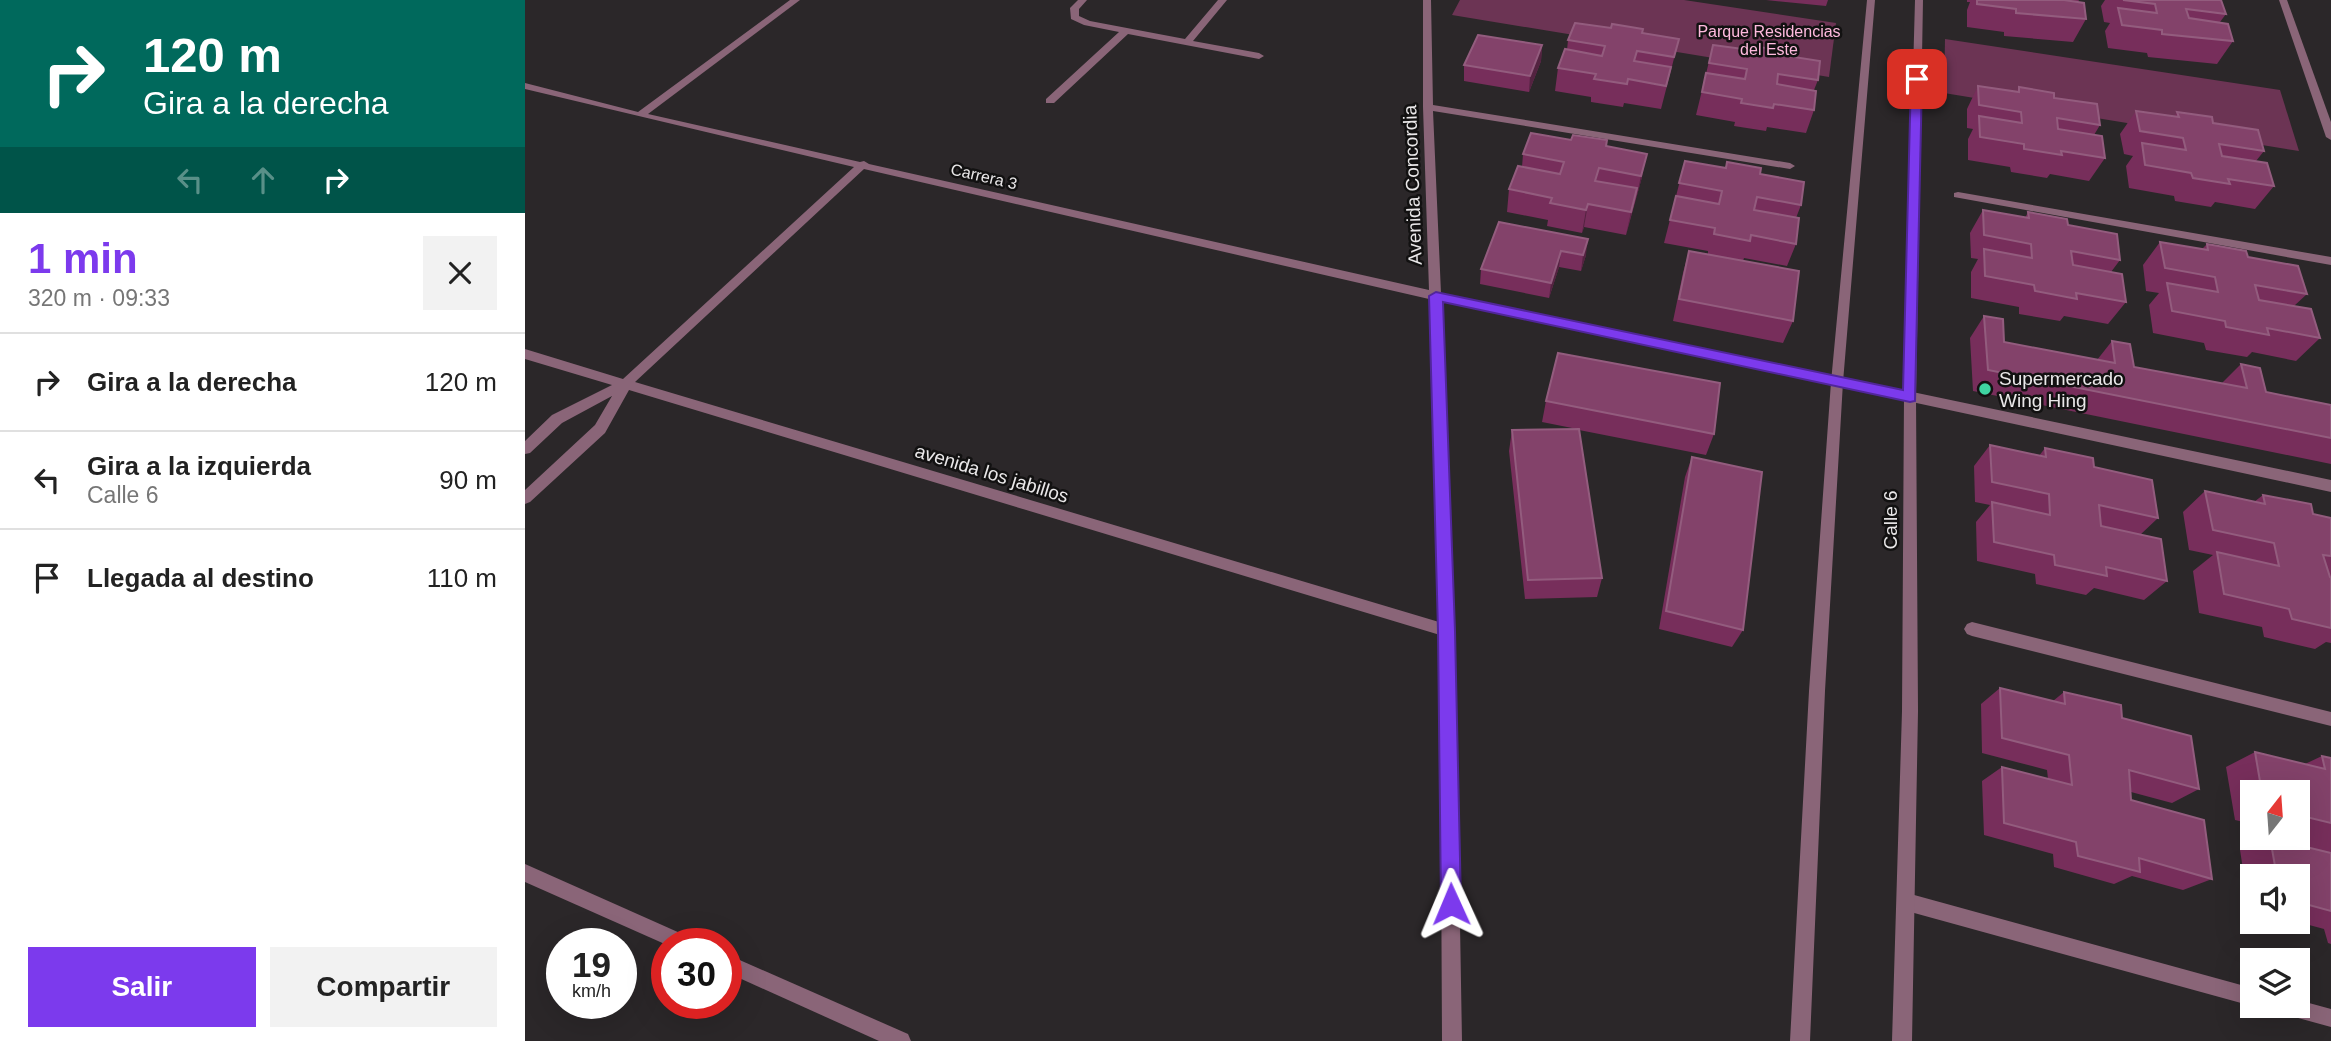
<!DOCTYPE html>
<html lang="es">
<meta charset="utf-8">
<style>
body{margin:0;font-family:Helvetica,sans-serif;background:#f2f2f2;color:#222;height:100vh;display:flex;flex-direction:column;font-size:26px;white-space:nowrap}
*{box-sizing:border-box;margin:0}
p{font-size:23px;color:#767676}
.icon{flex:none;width:38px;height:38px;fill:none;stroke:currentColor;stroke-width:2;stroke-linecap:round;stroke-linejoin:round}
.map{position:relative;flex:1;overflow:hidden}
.panel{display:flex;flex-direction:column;background:#fff;width:525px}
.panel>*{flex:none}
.guide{background:#00695c;color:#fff;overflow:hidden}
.needle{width:46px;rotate:17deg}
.tools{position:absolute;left:1715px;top:780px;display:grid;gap:14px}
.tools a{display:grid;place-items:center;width:70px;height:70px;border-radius:0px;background:#fff;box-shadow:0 7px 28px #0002;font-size:35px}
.speed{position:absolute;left:21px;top:928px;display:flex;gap:14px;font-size:35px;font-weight:700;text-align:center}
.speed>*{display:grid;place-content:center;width:91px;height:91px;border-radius:50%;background:#fff;box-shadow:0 7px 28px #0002;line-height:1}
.speed small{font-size:18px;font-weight:400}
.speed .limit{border:10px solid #d22;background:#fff;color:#111}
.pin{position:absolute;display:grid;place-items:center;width:60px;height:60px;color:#fff;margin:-30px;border-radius:14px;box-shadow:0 4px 10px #0006}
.me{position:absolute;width:77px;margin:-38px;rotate:359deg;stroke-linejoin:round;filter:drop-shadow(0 0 5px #0008)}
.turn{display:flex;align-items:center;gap:24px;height:147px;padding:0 28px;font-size:32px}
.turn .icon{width:91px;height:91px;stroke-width:2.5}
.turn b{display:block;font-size:49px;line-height:60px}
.lanes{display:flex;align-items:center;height:66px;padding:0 28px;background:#0003;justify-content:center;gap:35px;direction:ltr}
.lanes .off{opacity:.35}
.round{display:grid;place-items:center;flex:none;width:74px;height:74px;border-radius:0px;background:#f2f2f2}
.headline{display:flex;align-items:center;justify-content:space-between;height:119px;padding:0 28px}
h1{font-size:42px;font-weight:700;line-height:52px;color:#7c3aed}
.cta{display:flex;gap:14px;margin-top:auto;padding:14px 28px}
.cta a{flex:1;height:80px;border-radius:0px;background:#7c3aed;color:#fff;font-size:28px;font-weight:700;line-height:80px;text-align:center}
.cta a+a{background:#f2f2f2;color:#222}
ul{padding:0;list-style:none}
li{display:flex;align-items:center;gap:21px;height:98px;padding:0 28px;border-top:2px solid #e0e0e0}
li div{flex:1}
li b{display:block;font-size:26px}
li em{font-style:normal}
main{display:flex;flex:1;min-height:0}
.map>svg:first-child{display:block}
.green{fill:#6c3454}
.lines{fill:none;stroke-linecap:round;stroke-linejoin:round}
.minor{fill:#8a6578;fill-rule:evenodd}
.tertiary{fill:#8a6578;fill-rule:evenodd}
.wall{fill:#772e5b}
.shaded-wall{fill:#532340}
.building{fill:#83426a;stroke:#935c7e;stroke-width:2}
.route{fill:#7c3aed;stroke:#51269a;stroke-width:2}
.poi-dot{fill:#3fd4a2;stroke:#121111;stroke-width:2.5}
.labels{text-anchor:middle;stroke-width:5;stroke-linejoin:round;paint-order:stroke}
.far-park-label{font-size:16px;fill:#ffbade;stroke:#121111}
.far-street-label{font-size:16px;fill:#eae8e9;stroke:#121111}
.street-label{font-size:19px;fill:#eae8e9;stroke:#121111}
.poi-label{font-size:19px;fill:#eae8e9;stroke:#121111;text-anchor:start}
</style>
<main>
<section class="panel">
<div class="guide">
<div class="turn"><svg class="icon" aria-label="right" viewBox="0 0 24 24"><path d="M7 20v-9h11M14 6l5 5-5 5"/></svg><div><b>120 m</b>Gira a la derecha</div></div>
<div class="lanes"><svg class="icon off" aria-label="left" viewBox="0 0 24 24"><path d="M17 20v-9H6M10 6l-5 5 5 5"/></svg><svg class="icon off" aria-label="ahead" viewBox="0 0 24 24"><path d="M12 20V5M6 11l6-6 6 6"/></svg><svg class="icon" aria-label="right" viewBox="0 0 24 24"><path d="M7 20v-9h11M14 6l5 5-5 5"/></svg></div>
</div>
<div class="headline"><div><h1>1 min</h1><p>320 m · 09:33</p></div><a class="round"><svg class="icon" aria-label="close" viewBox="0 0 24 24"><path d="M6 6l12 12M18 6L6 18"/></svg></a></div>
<ul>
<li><svg class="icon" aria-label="right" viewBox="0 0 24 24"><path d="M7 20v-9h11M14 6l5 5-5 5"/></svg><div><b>Gira a la derecha</b></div><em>120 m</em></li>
<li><svg class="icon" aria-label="left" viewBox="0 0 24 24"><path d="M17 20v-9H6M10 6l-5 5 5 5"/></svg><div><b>Gira a la izquierda</b><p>Calle 6</p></div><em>90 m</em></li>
<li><svg class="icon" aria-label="arrive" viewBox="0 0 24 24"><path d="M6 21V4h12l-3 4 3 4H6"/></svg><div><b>Llegada al destino</b></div><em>110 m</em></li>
</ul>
<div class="cta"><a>Salir</a><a>Compartir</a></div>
</section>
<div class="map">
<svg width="1806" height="1041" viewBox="0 0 1806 1041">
<rect width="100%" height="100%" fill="#2b2729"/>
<g class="green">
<path d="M935 0H1159L1311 23 1304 77 927 15Z"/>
<path d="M1420 39 1755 90 1774 151 1419 93Z"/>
</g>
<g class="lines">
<g class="minor">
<path d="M265 0H275L123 114 335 162 339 161 344 164 904 290 898 107V0H906L908 105 1265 163 1270 166 1265 169 908 111 916 293 1806 480V492L916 301 930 631 937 1041H917L915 635 104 390 80 433 5 502 0 504V490L70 425 87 396 37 423 5 453 0 454V441L27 415 87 385 0 359V349L98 379 329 167 0 89V83L113 112ZM339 169 904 299 914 622 110 382Z"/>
<path d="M553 0H562L554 9V16L565 21 660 39 693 0H702L668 41 734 53 739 56 734 59 603 34 529 103H521V99L594 32 559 25 546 19 545 8Z"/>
<path d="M1754 0H1762L1806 122V140L1801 137Z"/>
<path d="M1433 192 1806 257V265L1429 197V193Z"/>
<path d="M1447 622 1806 712V726L1447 636 1442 634 1439 629 1442 624Z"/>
<path d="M0 864 164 937 167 943 142 945 0 882Z"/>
<path d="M1382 893 1727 988V1006L1382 911 1376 908 1373 902 1376 896Z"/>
<path d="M201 954 383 1034 386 1041H354L201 972Z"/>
<path d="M1773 1000 1806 1009V1027L1755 1013 1753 1006H1773Z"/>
</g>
<g class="tertiary">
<path d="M1342 0H1350L1318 382 1300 691 1285 1041H1265L1284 691 1306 382Z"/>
<path d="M1390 0H1398L1391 397 1393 711 1387 1041H1367L1377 711 1379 397Z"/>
</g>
</g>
<g class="wall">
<path d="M1241 0H1303L1301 6Z"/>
<path d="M1442 0H1554L1553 2 1561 19 1548 42 1479 36V32L1442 27V10L1445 2H1442Z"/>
<path d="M1580 0H1696L1701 14 1695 22 1708 41 1692 64 1623 57 1622 53 1583 48 1580 31 1585 23 1579 22 1576 6Z"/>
<path d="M1117 33 1154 39 1136 109 1099 103 1098 107 1066 102V97L1030 91 1033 68 1042 50 1043 40Z"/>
<path d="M1017 45 1016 61 1004 92 939 81V65Z"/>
<path d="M1188 45 1256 55 1293 80 1289 90V110L1281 133 1242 127 1241 131 1209 126 1210 122 1171 115Z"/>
<path d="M1453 86 1491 92 1494 87 1529 98 1575 125 1569 135 1580 158 1564 181 1525 174 1522 178 1486 172 1485 167 1443 160V139L1448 129 1442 128V109Z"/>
<path d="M1611 111 1649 117 1652 112 1688 123 1739 151 1731 161 1749 186 1730 209 1690 202 1686 207 1650 201 1649 196 1604 188 1601 166 1608 156 1599 154 1595 134Z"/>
<path d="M1081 146 1117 177 1101 235 1059 227 1057 233 1022 226 1023 220 982 212 984 189 997 167 998 154Z"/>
<path d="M1160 161 1235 174 1276 205 1271 218V244L1262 266 1219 258 1218 261 1268 321 1258 343 1148 321 1158 273 1164 251 1183 254V251L1139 243Z"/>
<path d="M1458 210 1500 218 1503 212 1543 225 1595 260 1586 272 1601 302 1583 324 1539 316 1535 321 1494 314V307L1446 298V272L1453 259 1446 258 1445 233Z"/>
<path d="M974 222 1061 255 1056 271 1034 267 1024 298 955 284 956 269Z"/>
<path d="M1635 242 1677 249 1682 244 1723 257 1782 294 1769 306 1795 338 1771 361 1727 352 1722 357 1681 350 1679 343 1628 333 1624 305 1634 293 1621 291 1618 265Z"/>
<path d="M1459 316 1479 342 1572 360 1587 341 1609 367 1697 383 1716 364 1741 392 1806 405V464L1448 391 1445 338Z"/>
<path d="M1021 401 1189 434 1181 455 1054 430 1077 578 1072 597 1000 599 984 451 987 430 1052 429 1017 422Z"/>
<path d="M1465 445 1514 456 1520 448 1569 467 1633 518 1615 535 1642 581 1619 600 1569 588 1561 595 1511 584 1510 574 1452 561 1451 522 1465 505 1450 502 1449 466Z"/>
<path d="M1167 457 1218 630 1207 647 1134 629 1160 477Z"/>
<path d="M1680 491 1729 502 1738 495 1788 514 1806 518V643L1801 642 1790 649 1739 637 1737 627 1674 613 1668 571 1688 555 1664 550 1658 512Z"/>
<path d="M1475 688 1528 701 1539 692 1597 718 1674 789 1647 803 1606 792V800L1687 879 1658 890 1607 876 1589 884 1529 867 1528 854 1459 835 1457 781 1477 767 1523 779 1522 770 1457 753 1456 704Z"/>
<path d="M1730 752 1780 764 1797 756 1806 758V944L1803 943 1799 929 1773 922V877H1727V909L1724 908 1715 850 1743 838H1748L1782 847 1780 838 1773 836V793H1727V824L1710 820 1701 767Z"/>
</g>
<g class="shaded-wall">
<path d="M1017 45 1016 61 1004 92 1005 76Z"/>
<path d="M1122 154 1117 177 1111 199 1116 176Z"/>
<path d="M1112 188 1107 211 1101 235 1106 212Z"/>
<path d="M1063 204 1059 227 1057 233 1061 210Z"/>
<path d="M1063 239 1061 255 1056 271 1058 255Z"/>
<path d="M1036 251 1034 267 1024 298 1026 283Z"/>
</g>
<g class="building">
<path d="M1452 0H1539L1559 3 1561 19 1491 13V9L1452 4Z"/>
<path d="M1598 0H1696L1701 14 1661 9 1664 18 1703 24 1708 41 1637 34V30L1597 25 1593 8 1632 13 1630 4Z"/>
<path d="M1050 23 1086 28 1087 24 1118 29 1117 33 1154 39 1149 57 1112 51 1109 61 1146 67 1141 86 1103 79 1102 84 1069 79 1071 74 1033 68 1040 49 1077 56 1080 46 1043 40Z"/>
<path d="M953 35 1017 45 1005 76 939 65Z"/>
<path d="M1188 45 1225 50 1226 46 1257 50 1256 55 1295 61 1293 80 1253 74 1252 84 1291 91 1289 110 1249 104 1248 108 1216 103 1217 99 1177 92 1181 73 1220 79 1222 69 1184 63Z"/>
<path d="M1453 86 1494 92V87L1529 93V98L1572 104 1575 125 1532 118 1533 129 1577 136 1580 158 1536 151 1537 155 1499 149V144L1455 137 1454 116 1497 123 1496 112 1454 105Z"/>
<path d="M1611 111 1654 117 1652 112 1687 117 1688 123 1733 130 1739 151 1694 144 1697 156 1742 163 1749 186 1703 179 1705 184 1668 178 1666 173 1620 165 1617 143 1661 150 1658 138 1615 131Z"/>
<path d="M1006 133 1046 140 1048 135 1082 140 1081 146 1122 154 1116 176 1074 168 1070 181 1112 188 1106 212 1063 204 1061 210 1025 203 1027 198 984 189 993 166 1035 174 1039 162 998 154Z"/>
<path d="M1160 161 1201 168 1202 162 1236 168 1235 174 1279 182 1276 205 1232 197 1229 210 1274 218 1271 244 1226 235 1225 241 1189 234 1190 228 1145 220 1151 196 1194 204 1197 191 1154 183Z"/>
<path d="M1458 210 1504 218 1503 212 1542 219 1543 225 1592 234 1595 260 1546 251 1548 265 1597 274 1601 302 1551 293 1552 299 1510 291 1509 285 1460 276 1459 249 1507 258 1506 244 1459 235Z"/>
<path d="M974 222 1063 239 1058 255 1036 251 1026 283 956 269Z"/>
<path d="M1635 242 1683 250 1682 244 1721 251 1723 257 1773 266 1782 294 1730 285 1734 300 1786 309 1795 338 1742 328 1744 335 1701 327 1700 321 1647 311 1642 283 1693 292 1690 277 1640 268Z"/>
<path d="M1164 251 1274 271 1268 321 1154 299Z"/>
<path d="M1459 316 1478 319 1479 342 1590 363 1587 341 1605 344 1609 367 1722 388 1716 364 1735 368 1741 392 1806 405V438L1463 370Z"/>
<path d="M1033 353 1195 383 1189 434 1021 401Z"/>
<path d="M1054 429 1077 578 1003 580 987 430Z"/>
<path d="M1465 445 1521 457 1520 448 1568 458 1569 467 1627 480 1633 518 1574 505 1576 526 1636 539 1642 581 1581 567 1582 576 1530 565 1529 555 1469 542 1467 502 1525 515 1524 494 1467 482Z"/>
<path d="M1167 457 1237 472 1218 630 1141 611Z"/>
<path d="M1680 491 1740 504 1738 495 1786 504 1788 514 1806 518V556L1798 555 1805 577 1806 578V628L1767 619 1764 609 1699 594 1692 552 1754 566 1749 543 1688 530Z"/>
<path d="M1475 688 1540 704 1539 692 1596 705 1597 718 1666 736 1674 789 1604 770 1606 800 1679 820 1687 879 1614 858 1615 872 1553 856 1551 842 1479 823 1477 767 1547 785 1544 755 1477 738Z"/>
<path d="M1730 752 1800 769 1797 756 1806 758V823L1773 815V793H1737Z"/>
<path d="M1745 838 1806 853V911L1773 902V877H1752Z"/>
</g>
<path class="route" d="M1392 76 1397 79 1390 401 1385 402 918 302 930 631 936 904 933 911 926 914 918 911 916 904 913 631 904 296 911 292 1378 390 1386 79Z"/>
<circle class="poi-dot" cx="1460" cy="389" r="7"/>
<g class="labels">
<g class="far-park-label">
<text x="1244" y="37">Parque Residencias<tspan x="1244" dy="18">del Este</tspan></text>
</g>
<g class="far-street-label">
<text transform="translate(459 176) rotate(13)" y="6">Carrera 3</text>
</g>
<g class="street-label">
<text transform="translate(887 185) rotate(-92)" y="7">Avenida Concordia</text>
<text transform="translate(467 473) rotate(17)" y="7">avenida los jabillos</text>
<text transform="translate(1365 520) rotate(-90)" y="7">Calle 6</text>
</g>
<g class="poi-label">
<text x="1474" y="385">Supermercado<tspan x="1474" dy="22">Wing Hing</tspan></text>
</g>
</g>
</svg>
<div class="tools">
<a><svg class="needle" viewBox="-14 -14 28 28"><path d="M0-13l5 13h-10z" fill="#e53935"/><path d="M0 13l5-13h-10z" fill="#767676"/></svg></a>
<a><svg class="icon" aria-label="sound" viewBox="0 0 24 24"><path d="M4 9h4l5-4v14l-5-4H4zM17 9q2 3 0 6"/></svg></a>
<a><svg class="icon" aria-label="layers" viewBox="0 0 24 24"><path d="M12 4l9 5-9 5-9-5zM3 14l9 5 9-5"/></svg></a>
</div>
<div class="speed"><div>19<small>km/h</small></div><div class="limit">30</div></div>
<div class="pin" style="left:1392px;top:79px;background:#d93025"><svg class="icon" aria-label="arrive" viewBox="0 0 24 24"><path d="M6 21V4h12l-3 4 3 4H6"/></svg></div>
<svg class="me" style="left:926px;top:904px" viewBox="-20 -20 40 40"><path d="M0-17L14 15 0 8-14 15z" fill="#7c3aed" stroke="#fff" stroke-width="4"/></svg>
</div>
</main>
